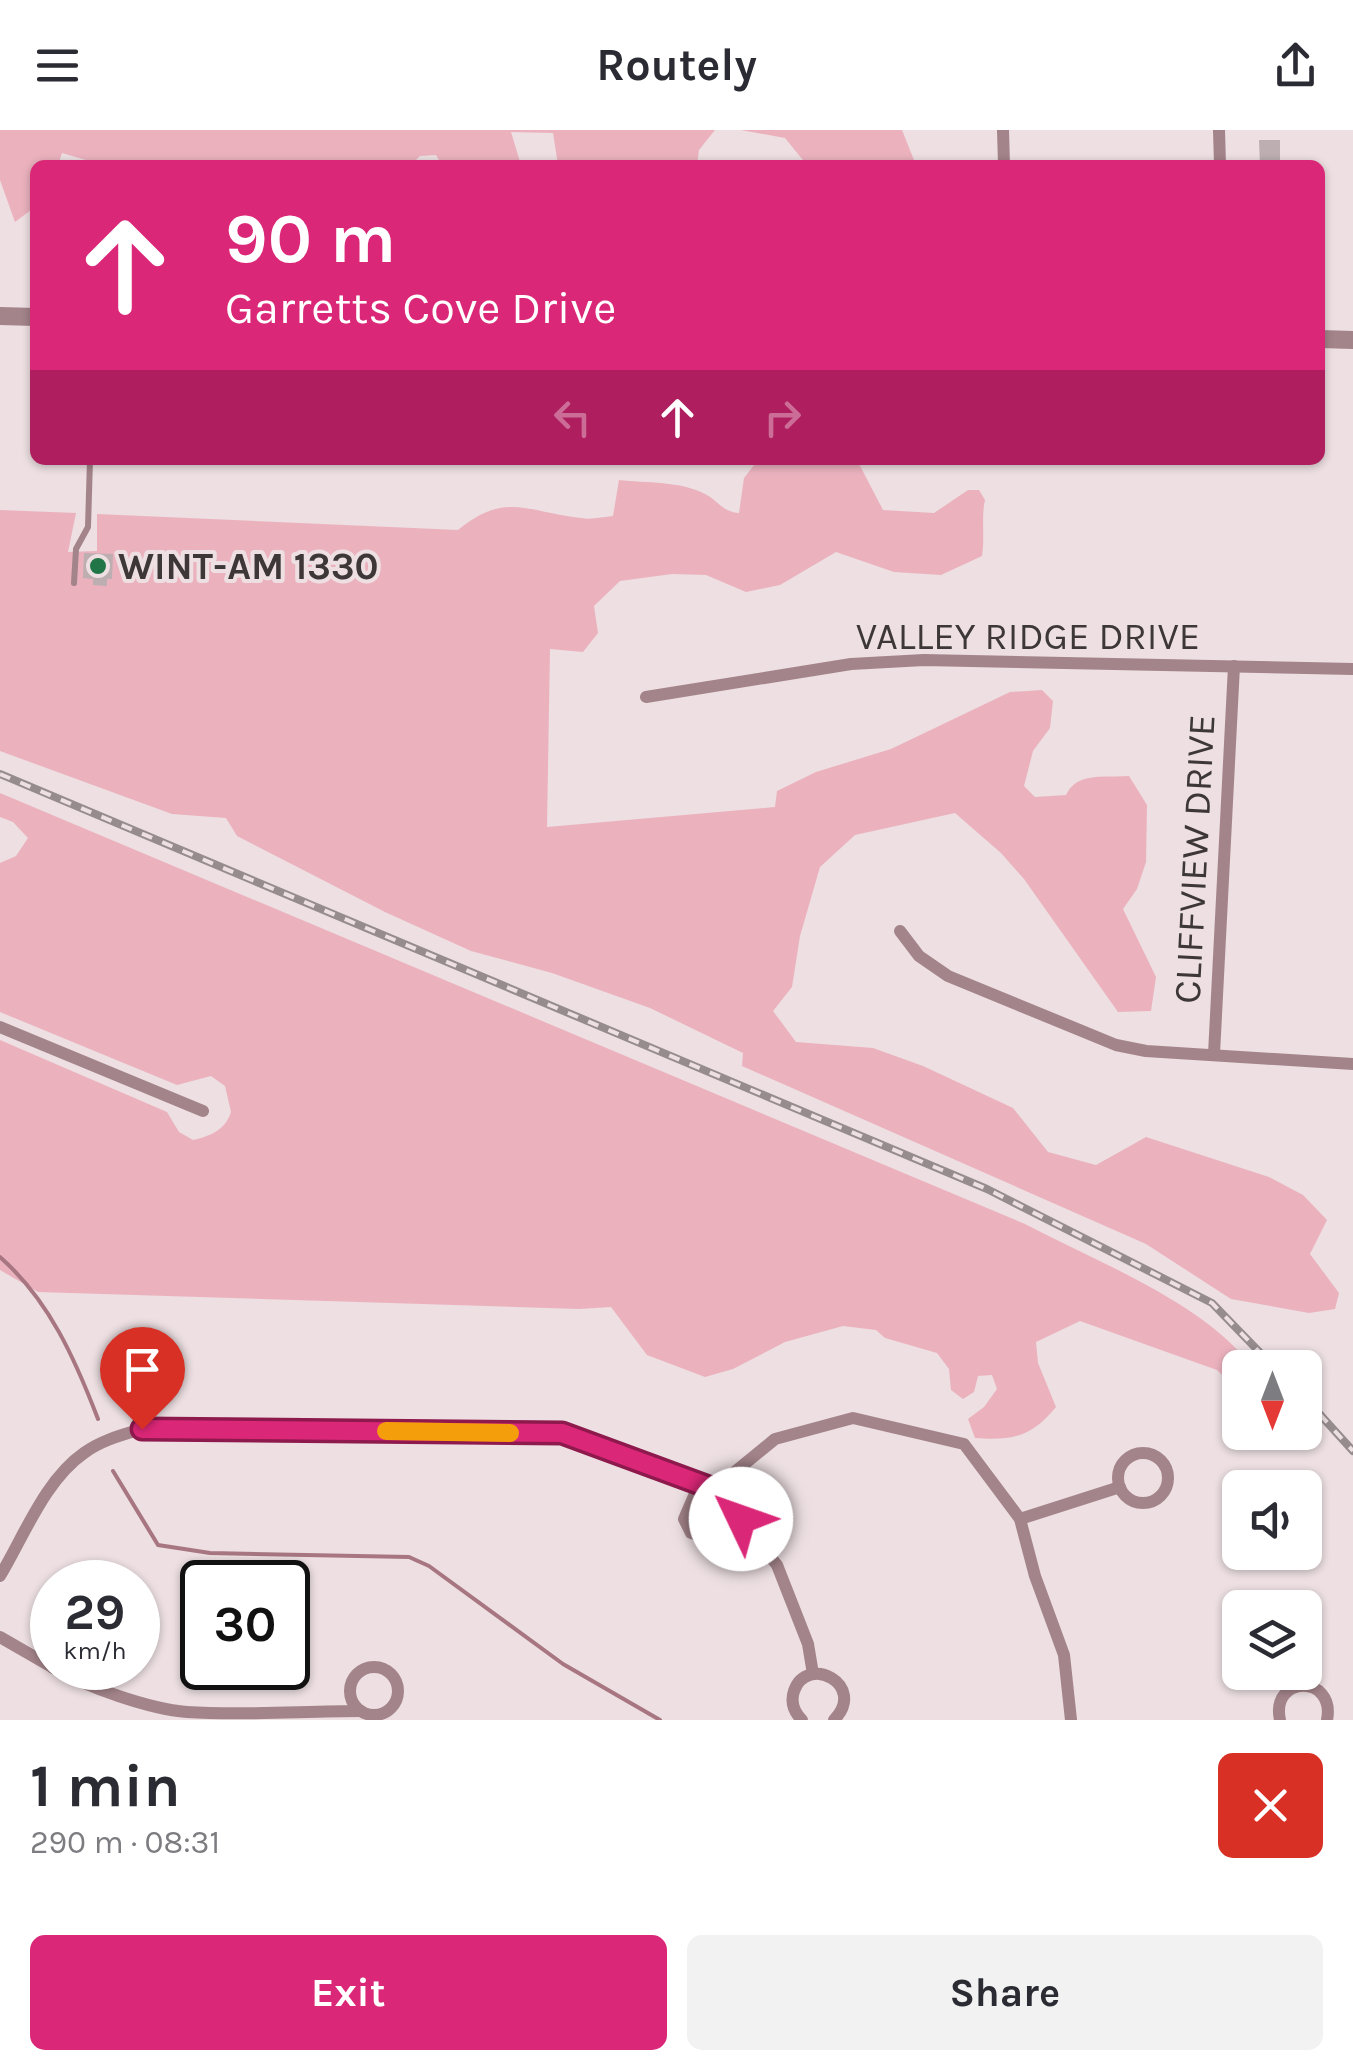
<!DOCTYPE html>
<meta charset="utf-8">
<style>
body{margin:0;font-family:Karla,sans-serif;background:#f2f2f3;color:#2b2b33;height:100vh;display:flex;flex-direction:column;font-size:38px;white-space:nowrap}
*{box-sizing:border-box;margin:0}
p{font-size:32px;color:#7c7c81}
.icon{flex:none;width:55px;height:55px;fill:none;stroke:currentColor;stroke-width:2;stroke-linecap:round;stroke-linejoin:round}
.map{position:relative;height:1590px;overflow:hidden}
.panel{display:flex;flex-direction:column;background:#fff;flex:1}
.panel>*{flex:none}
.top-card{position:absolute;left:30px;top:30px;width:1295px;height:305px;border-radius:15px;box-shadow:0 2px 8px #0004;background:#db2777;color:#fff;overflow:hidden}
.needle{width:65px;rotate:180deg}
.fabs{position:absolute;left:1222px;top:1220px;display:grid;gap:20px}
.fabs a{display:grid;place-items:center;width:100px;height:100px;border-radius:15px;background:#fff;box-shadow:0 2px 8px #0004;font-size:50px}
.speed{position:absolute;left:30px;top:1430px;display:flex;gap:20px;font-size:50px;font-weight:700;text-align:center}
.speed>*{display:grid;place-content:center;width:130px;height:130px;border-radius:50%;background:#fff;box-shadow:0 2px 8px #0004;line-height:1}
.speed small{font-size:25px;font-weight:400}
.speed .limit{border:5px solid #111;border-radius:15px;background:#fff;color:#111}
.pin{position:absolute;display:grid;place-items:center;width:85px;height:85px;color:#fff;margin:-102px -42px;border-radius:50% 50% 50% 0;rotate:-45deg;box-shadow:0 0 10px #0007}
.pin .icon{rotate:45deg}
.me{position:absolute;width:110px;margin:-55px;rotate:312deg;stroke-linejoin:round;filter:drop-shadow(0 0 8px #0008)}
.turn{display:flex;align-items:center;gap:35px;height:210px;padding:0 30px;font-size:45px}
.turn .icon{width:130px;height:130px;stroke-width:2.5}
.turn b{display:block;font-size:70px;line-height:85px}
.lanes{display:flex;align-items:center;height:95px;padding:0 30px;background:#0003;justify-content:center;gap:50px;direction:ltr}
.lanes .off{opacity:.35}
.round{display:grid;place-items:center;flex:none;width:105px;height:105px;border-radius:15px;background:#f2f2f3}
.headline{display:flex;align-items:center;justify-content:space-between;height:170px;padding:0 30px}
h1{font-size:60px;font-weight:700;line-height:75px}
.primary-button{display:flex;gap:20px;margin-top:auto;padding:20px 30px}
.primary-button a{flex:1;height:115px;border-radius:15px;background:#db2777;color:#fff;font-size:40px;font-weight:700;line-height:115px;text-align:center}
.primary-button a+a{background:#f2f2f3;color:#2b2b33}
header{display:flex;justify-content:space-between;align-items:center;height:130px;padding:0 30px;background:#fff;font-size:45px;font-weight:700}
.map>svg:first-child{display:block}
.green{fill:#ebb2be}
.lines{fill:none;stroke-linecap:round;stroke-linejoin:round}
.stream{stroke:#a77681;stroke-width:4}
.building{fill:#bcaeb1}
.service{stroke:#a3848a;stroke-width:6}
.minor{stroke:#a3848a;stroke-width:12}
.tertiary{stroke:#a3848a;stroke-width:18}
.rail-casing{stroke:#968c8e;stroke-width:8}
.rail{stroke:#eddfe2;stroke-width:4;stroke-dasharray:11;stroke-linecap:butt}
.route-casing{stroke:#8e194d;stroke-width:25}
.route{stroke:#db2777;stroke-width:18}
.slow{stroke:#f59e0b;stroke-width:18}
.poi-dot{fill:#217547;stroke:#eddfe2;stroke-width:4}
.labels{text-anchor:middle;stroke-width:8;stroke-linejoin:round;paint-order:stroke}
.poi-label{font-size:38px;font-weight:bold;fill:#3d3738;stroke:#eddfe2;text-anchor:start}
.street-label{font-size:38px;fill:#3d3738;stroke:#eddfe2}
</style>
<header><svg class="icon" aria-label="menu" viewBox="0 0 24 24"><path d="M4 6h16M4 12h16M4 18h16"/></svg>Routely<svg class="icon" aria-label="share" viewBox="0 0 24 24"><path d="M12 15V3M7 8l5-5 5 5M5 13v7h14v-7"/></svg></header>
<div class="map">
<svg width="1353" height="1590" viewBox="0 0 1353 1590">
<rect width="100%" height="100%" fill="#eddfe2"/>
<g class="green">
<path d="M0 0H715L699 20 697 35H558L553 3 511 2 521 35H442L436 25 420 26 411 35H103L62 23 58 35H35V77L15 92 0 50Z"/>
<path d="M741 0H902L916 35H807L785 8Z"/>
<path d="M758 330H857L883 380 934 383 968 360H979L985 370C981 386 985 407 982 426L941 445 894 442 836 422 780 455 746 462 706 445 672 444 620 451 594 476 598 503 583 522 550 519 547 697 775 677 777 661 816 642 891 619 1010 562 1042 560 1053 571 1050 598 1033 621 1024 656 1035 667 1066 665C1077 641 1106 648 1129 646L1147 675 1146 732 1137 759 1123 779 1156 847 1151 881 1118 882 1024 749 1001 723 955 683 855 705 820 737 800 806 792 857 773 881 796 912 873 918 923 936 1013 978 1048 1022 1096 1035 1146 1007 1269 1047 1303 1065 1327 1090 1310 1124 1339 1163 1335 1179 1309 1183 1231 1169 1146 1114 742 936 743 923 650 878 552 843 471 821 385 782 237 706 226 688 172 684 0 621V380L76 383 68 422 97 421V384L458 400C507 360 529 383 581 388 591 390 603 387 613 386L619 350C646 353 681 351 705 364 719 371 722 382 739 383L744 348Z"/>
<path d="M0 663 1025 1094C1095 1131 1205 1173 1252 1237L1240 1238V1262L1217 1240 1080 1191 1036 1212 1038 1233 1056 1277C1032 1306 1014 1311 975 1308L968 1289 984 1277 997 1259 992 1245 978 1246 974 1262 963 1269 951 1260 949 1239 937 1223 885 1208 876 1200 843 1196 785 1212 733 1239 705 1247 647 1225 611 1177 579 1179 38 1162 0 1140V910L167 982 179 1002 193 1010C211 1006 225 1000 231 982L225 956 211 946 177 955 0 882V733L16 726 28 708 13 692 0 687Z"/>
</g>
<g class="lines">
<g class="stream">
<path d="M0 1127C49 1170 75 1229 98 1289"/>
<path d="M113 1341 158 1415 210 1423 409 1427 429 1436 563 1534 660 1590"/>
</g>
</g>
<g class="building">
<path d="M1259 10H1280V35H1260Z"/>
<path d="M84 423 113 424 112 449H107V456L93 455V449L83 448Z"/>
</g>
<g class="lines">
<path class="service" d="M74 453 76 419 88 397 90 330"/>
<g class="minor">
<path d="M1003 0 1004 35"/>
<path d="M1219 0 1220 35"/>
<path d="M646 567 851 534 924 530 1353 539"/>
<path d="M900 801 919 826 948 846 1116 915 1146 921 1353 934"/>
<path d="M0 897 203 981"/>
<path d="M1214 924 1234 536"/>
<circle cx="1143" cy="1348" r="25"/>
<path d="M699 1354 684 1389 691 1403C712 1411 725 1401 741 1389"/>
<path d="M714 1359 777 1435 808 1514 813 1544"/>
<path d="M1020 1389 1120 1357"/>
<path d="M0 1446C24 1406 45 1350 84 1323 102 1310 122 1305 142 1299L562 1303 714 1359 775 1309 853 1288 964 1314 1020 1389 1035 1446 1064 1525 1071 1590"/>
<path d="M0 1507 52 1537"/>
<circle cx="374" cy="1561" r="24"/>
<path d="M53 1538C87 1557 149 1579 187 1582 244 1586 303 1581 361 1581"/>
<path d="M802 1590C794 1582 790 1573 794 1561 807 1523 868 1555 834 1590"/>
<path d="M1280 1590C1270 1545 1336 1544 1327 1590"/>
</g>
<g class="tertiary">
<path d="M0 186 35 187"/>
<path d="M1320 209 1353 210"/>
</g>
<defs>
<g id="rail">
<path d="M0 644 987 1059 1212 1173 1275 1238"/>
<path d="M1305 1268 1353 1321"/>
</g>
</defs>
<use href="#rail" class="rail-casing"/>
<use href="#rail" class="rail"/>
</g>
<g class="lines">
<defs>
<path id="route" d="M142 1299 562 1303 714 1359 741 1389"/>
</defs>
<use href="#route" class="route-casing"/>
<use href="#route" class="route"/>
<path class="slow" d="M386 1301 510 1303"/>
</g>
<circle class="poi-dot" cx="98" cy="436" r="10"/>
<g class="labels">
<g class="poi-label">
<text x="118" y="449">WINT-AM 1330</text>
</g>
<g class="street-label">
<text x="1028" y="519">VALLEY RIDGE DRIVE</text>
<text transform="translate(1194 729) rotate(-87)" y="13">CLIFFVIEW DRIVE</text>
</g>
</g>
</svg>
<div class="fabs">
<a><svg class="needle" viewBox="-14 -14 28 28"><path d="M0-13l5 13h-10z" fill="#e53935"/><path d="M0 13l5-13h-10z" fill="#7c7c81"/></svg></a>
<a><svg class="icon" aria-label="sound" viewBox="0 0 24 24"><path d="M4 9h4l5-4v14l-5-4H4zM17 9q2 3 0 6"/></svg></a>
<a><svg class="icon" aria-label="layers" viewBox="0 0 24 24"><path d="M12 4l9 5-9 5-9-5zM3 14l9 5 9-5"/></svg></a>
</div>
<div class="speed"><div>29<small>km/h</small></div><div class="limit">30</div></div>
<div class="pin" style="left:142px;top:1299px;background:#d93025"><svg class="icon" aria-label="arrive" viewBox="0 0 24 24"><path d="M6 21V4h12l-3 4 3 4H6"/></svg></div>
<svg class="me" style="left:741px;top:1389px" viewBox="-20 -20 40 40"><circle r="19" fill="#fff"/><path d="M0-13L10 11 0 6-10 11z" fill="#db2777"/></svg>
<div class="top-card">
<div class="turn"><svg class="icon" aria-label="ahead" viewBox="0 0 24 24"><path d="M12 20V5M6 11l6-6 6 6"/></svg><div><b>90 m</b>Garretts Cove Drive</div></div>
<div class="lanes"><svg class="icon off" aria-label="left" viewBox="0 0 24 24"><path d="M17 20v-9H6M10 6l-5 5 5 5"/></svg><svg class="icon" aria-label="ahead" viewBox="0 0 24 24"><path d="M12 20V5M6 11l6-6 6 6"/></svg><svg class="icon off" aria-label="right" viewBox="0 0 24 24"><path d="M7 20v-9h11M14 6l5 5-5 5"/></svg></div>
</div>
</div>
<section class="panel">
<div class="headline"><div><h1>1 min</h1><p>290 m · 08:31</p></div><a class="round" style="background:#d93025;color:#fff"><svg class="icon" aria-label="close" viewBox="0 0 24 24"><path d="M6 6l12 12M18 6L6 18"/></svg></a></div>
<div class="primary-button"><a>Exit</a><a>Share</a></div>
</section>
